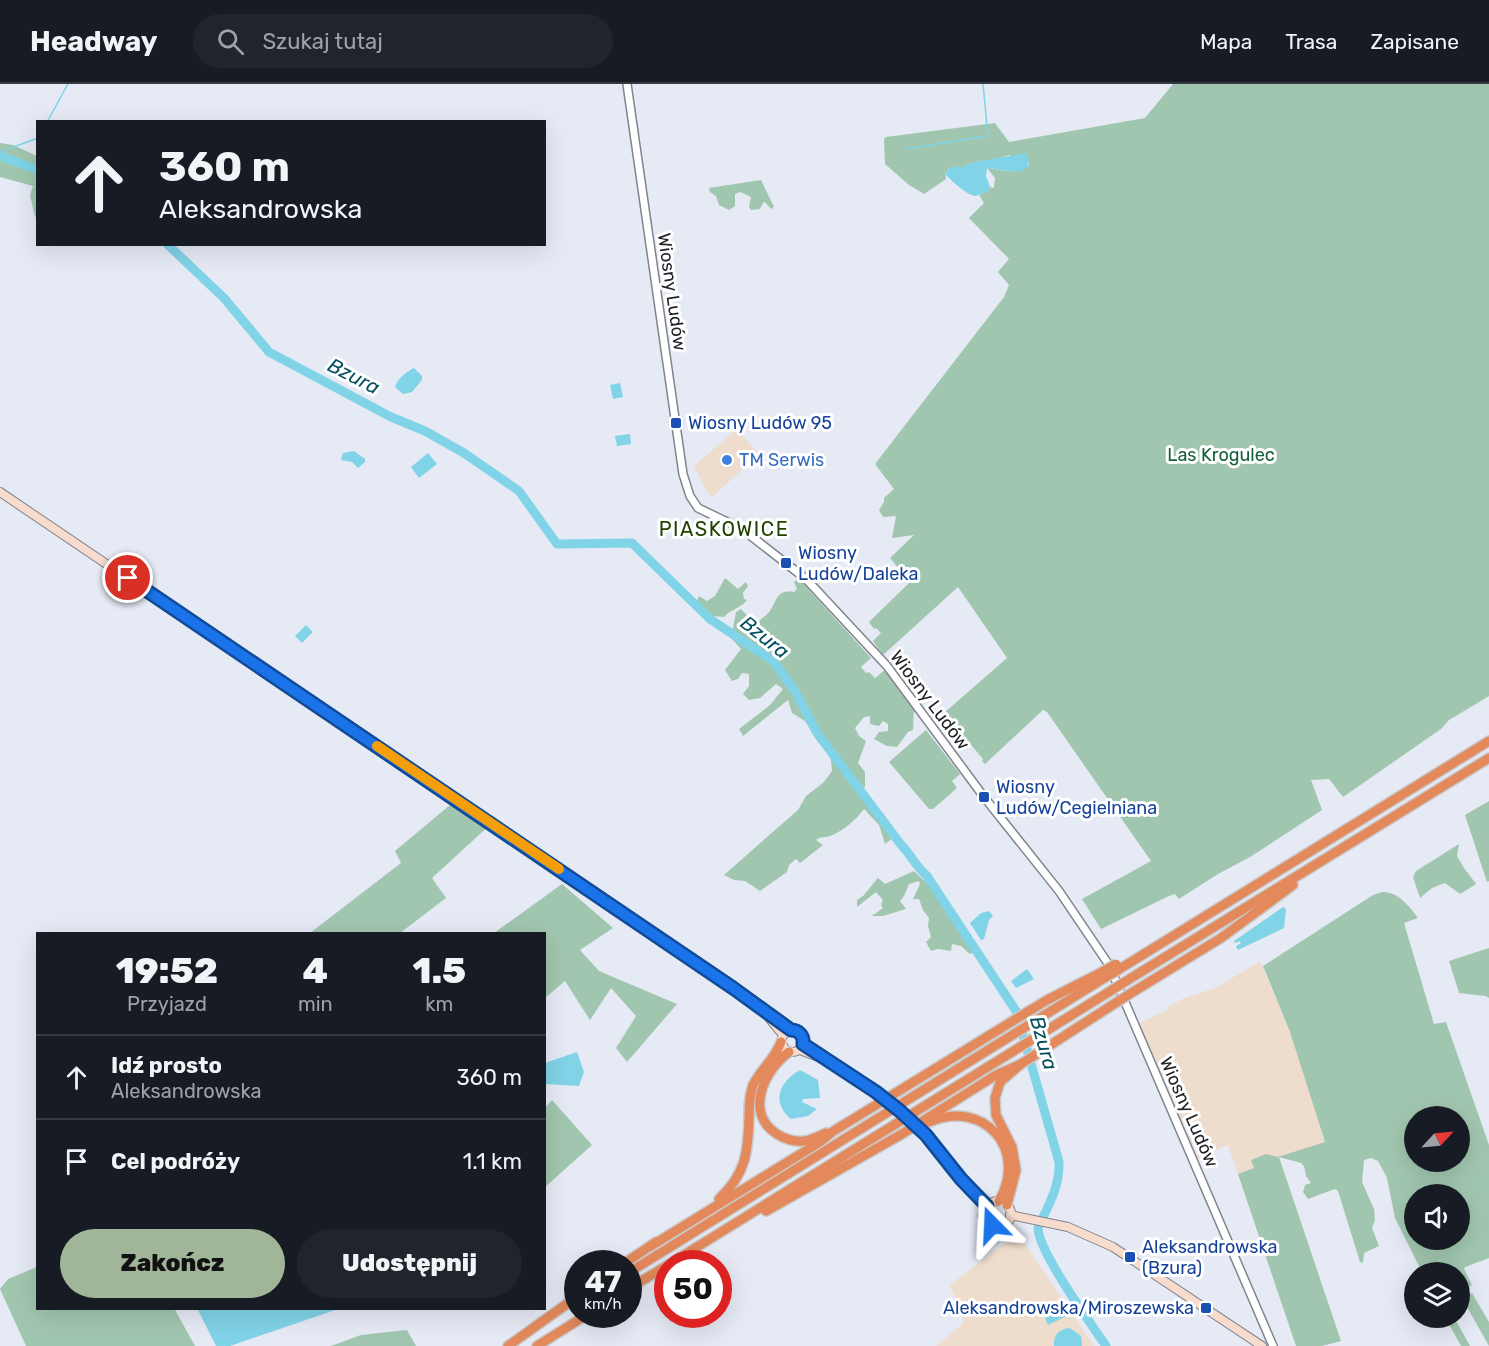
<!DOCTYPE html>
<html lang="pl">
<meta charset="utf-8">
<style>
body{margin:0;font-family:Rubik,sans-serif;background:#20242c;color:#f1f3f6;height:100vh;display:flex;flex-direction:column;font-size:22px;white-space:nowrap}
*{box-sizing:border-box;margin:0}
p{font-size:20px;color:#9ea1a6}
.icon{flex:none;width:33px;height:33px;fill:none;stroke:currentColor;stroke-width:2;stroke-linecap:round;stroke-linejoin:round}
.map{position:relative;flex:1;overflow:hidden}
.drawer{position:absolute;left:36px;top:848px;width:510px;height:378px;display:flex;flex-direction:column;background:#171b24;border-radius:0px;box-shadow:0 6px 24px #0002}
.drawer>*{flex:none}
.guide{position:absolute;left:36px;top:36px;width:510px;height:126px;border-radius:0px;box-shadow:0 6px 24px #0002;background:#171b24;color:#f1f3f6;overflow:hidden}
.needle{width:39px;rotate:64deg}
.fabs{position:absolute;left:1404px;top:1022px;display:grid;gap:12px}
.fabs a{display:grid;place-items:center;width:66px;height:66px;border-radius:50%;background:#171b24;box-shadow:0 6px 24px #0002;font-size:30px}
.speed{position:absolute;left:564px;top:1166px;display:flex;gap:12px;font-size:30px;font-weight:700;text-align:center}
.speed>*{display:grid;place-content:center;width:78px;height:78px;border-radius:50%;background:#171b24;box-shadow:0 6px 24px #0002;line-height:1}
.speed small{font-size:15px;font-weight:400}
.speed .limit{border:9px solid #d22;background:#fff;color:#111}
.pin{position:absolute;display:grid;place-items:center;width:51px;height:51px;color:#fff;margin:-26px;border:3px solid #fff;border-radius:50%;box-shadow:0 2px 6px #0007}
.me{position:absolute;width:66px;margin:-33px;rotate:339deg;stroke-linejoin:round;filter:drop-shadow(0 0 4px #0008)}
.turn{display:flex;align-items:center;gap:21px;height:126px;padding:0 24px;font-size:27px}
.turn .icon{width:78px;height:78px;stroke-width:2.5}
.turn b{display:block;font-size:42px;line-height:51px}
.eta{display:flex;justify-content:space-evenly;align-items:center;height:102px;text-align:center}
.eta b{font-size:36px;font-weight:800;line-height:42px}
.button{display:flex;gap:12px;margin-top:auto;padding:12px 24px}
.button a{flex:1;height:69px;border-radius:36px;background:#a1b598;color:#111;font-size:24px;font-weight:800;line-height:69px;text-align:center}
.button a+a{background:#20242c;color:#f1f3f6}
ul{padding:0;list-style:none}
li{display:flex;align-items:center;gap:18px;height:84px;padding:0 24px;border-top:2px solid #363941}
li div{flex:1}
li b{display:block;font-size:22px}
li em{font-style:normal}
header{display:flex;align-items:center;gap:36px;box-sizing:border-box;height:84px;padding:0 30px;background:#171b24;border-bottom:2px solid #363941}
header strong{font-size:28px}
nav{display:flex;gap:33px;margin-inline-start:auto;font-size:21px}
.search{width:420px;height:54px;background:#20242c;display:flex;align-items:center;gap:15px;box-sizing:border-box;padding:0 21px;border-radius:33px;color:#9ea1a6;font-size:22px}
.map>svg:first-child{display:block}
.industrial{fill:#edc}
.green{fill:#a1c6af;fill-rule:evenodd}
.water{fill:#81d3e7}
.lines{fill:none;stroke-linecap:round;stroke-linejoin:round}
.stream{stroke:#81d3e7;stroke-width:1.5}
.river{stroke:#81d3e7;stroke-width:9}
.tertiary-casing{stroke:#80848e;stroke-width:10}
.secondary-casing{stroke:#80848e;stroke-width:10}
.motorway-casing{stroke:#cacacb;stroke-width:12}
.tertiary{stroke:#fff;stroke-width:7}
.secondary{stroke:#f7dcce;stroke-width:8}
.motorway{stroke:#e3895c;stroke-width:9}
.secondary-bridge-casing{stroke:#80848e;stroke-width:10;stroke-linecap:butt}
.motorway-bridge-casing{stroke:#cacacb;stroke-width:12;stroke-linecap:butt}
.secondary-bridge{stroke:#f7dcce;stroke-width:8}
.motorway-bridge{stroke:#e3895c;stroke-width:9}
.route-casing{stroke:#114b97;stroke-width:15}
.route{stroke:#1a73e8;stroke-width:10}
.slow{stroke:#f59e0b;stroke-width:10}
.transit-dot{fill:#1a4fb4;stroke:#fff;stroke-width:2}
.shop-dot{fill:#3f7fe0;stroke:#fff;stroke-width:2}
.labels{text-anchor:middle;stroke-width:6;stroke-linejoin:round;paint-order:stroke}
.street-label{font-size:18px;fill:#222327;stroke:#fff}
.transit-label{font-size:18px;fill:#164399;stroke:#fff;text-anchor:start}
.park-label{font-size:18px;fill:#135e3c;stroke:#fff}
.shop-label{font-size:18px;fill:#366cbe;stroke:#fff;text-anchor:start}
.water-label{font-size:20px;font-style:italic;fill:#054f5e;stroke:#fff}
.neighbourhood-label{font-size:20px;letter-spacing:1.5px;fill:#1e4301;stroke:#fff}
</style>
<header>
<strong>Headway</strong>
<div class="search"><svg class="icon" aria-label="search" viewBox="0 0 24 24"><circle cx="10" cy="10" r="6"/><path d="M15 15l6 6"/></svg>Szukaj tutaj</div>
<nav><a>Mapa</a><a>Trasa</a><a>Zapisane</a></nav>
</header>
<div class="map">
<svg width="1489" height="1262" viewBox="0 0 1489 1262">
<rect width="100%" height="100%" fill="#e5eaf5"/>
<g class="industrial">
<path d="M737 345 759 370 712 413 706 406 694 382Z"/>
<path d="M1260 877 1290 948 1325 1058 1301 1069 1278 1073 1265 1071 1251 1076 1254 1084 1238 1090 1228 1061 1198 1074 1195 1067 1198 1062 1195 1058 1191 1059 1188 1050 1191 1046 1189 1042 1184 1041 1176 1024 1179 1019 1177 1015H1172L1168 1005 1169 996 1168 993 1162 991 1139 939 1168 926 1167 923 1184 914 1216 904Z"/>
<path d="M1021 1154 1094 1262H936L964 1239 950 1201 1010 1155Z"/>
</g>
<g class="green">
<path d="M1173 0H1489V612L1449 636 1441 645 1343 713 1329 695 1311 696 1322 726 1250 773 1218 790 1179 815 1175 810 1169 812 1101 845 1082 815 1151 777 1047 628 1043 626 985 680 982 677 983 675 944 629 1007 574 958 503 883 571 873 557 881 549 876 544 874 545 869 538 910 498 890 474 914 451 892 454 896 432 883 433 879 426 884 418V414L894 405 875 380 1004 213 1009 201 998 188 1009 175 969 134 984 119 979 111 988 107 990 103 994 104 995 94 987 84C1002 85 1015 92 1029 82V78L1009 71 993 76 974 78 962 83H950L945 90 946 95 924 110 909 101 885 80 884 55 886 53 995 39 1009 58 1145 34Z"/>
<path d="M0 59 13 61 37 72 38 131 35 133 30 111 33 102 0 93Z"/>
<path d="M761 96 774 123 771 125 765 118 763 119 760 125 751 126 749 123 751 113 740 108 735 110V122L729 126 719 121 716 112 710 108 709 104Z"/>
<path d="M725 494 738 505 746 498 748 502 743 509 744 515 747 516C741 524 731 525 724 533L713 532 697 517 699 512 707 517 715 512Z"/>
<path d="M798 494 871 574 861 583 866 589 869 588 875 594 885 586 890 589 914 624 913 646 908 648 897 663 887 662 874 655 879 648 888 647V640L883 637 879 642 870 640V632L864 633 855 644 859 652 866 657 858 679 865 688V703L856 704 893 754 885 760 879 741 864 725C856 736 843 747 830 752 824 754 821 752 816 756L823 761 800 779 796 775 789 781 787 788 760 807 745 797 734 796 724 791 798 726 806 712 824 698 832 687 831 676 826 665 818 658 805 637 792 629 788 616 743 652 739 645 770 621 783 605 776 600 760 614 749 616 743 610 749 602V590L742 589 738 595 732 597 725 586 741 565 731 554 736 528 741 525 755 540C760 536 766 532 770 527 777 517 776 505 794 508L797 505 794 498Z"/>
<path d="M926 646 960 690 952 697 957 704 933 725H929L889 678Z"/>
<path d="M456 716 492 739 432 794 446 814 400 849H310L401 779 395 767Z"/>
<path d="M1489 717V797L1487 798 1465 731Z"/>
<path d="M1459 760 1457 772 1464 784 1476 800 1460 810 1445 799 1432 804 1420 814 1413 793 1416 787Z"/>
<path d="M914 787 930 802 974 867 970 870 961 862 952 860 951 867 938 865 931 867 926 858 931 853 928 842 929 834 923 826 919 815H913L920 800 919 797 909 800 904 812 900 817 906 825 883 832H872L883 824 881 821 883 816 876 808 857 823V816L863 812 878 794 885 800Z"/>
<path d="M562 800 613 844 580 866 599 887 677 920 627 978 616 964 636 932 611 904 590 936 565 897 545 914 544 849H494Z"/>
<path d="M1382 808C1398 807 1409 822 1418 834L1404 839 1434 940 1446 938 1489 1061V1174L1465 1183 1464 1185 1472 1201 1460 1209V1188H1422L1395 1134 1387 1094 1378 1077 1371 1074 1364 1076 1362 1098 1374 1125 1375 1136 1372 1144 1379 1162 1364 1169 1363 1179 1360 1178 1338 1107 1335 1105 1308 1115 1303 1108 1305 1101 1311 1099 1306 1092 1304 1082 1301 1079 1279 1073 1341 1257 1322 1262H1296L1238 1090 1254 1084 1251 1076 1266 1070 1278 1073 1325 1058 1290 948 1263 882 1373 811ZM1414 1032H1460V1077H1414ZM1414 1110H1460V1155H1414Z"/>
<path d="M1489 864V914L1485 912 1459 909 1449 877Z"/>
<path d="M552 1016 592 1061 545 1103V1024Z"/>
<path d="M37 1183 38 1224H174L195 1262H26L0 1205 8 1195Z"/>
<path d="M1472 1209 1489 1238V1262L1462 1214Z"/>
<path d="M1445 1233H1454L1470 1262H1461Z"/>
<path d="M407 1246 416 1262H331L361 1251Z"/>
</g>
<g class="water">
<path d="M1027 69 1029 83C1015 92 1002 85 987 84L986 92 990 103 988 107 976 112C966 111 952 97 945 90L950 83H962L974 78Z"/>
<path d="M414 284 422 292V296L412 308 403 310 395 303C398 294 406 288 414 284Z"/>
<path d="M620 299 623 313 613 315 610 301Z"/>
<path d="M630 350 631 360 617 362 615 352Z"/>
<path d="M354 367 365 375V378L358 384 352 378 341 376 343 369Z"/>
<path d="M428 369 437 380 419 394 411 383Z"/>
<path d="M306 541 313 548 302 559 295 552Z"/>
<path d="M1283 823 1286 825 1284 844 1238 866 1236 862 1241 859 1240 857 1235 859 1234 857Z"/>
<path d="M989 827 993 832 989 836 984 855 981 856 970 839 981 829Z"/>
<path d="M1027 885 1034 895 1016 904 1011 897Z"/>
<path d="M577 968 584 988 579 1002 545 1000V979Z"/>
<path d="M800 986 818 996 820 1014 803 1015 802 1018 817 1025 808 1032 791 1035C771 1018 779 998 800 986Z"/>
<path d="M1067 1223 1071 1230 1048 1241 1045 1234Z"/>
<path d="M197 1224H341L230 1262H216Z"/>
<path d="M1070 1244 1081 1252 1082 1262H1054C1053 1251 1059 1245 1070 1244Z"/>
</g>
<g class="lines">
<g class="stream">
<path d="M47 38 68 0"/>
<path d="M906 65 988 52 983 0"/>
<path d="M0 68 38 54"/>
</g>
<g class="river">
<path d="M0 72 38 86"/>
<path d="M167 160 224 214 269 268 391 333 425 347 464 369 519 407 557 460 632 459 710 535 773 577 795 607 817 649 902 762C912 772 916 783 927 792L1016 927 1059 1078C1060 1103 1048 1122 1038 1144 1039 1169 1090 1238 1106 1262"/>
</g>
<defs>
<path id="tertiary" d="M627 0 683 390 690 412 698 424 742 445 806 495 887 582 984 713 1059 807 1109 881 1273 1262"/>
<g id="secondary">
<path d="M0 408 733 904 791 946C811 948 806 973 786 967L781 958 783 951 791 946"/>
<path d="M769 934 783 951"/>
<path d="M803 960 876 1008"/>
<path d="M800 966 821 974"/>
<path d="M926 1051 961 1095 987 1122"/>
<circle cx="998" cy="1130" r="13"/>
<path d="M1010 1131 1068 1143 1113 1163 1262 1262"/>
</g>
<g id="motorway">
<path d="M1118 886 1489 657"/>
<path d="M1123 899 1489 674"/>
<path d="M1128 911 1221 854 1293 801"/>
<path d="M789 968C764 986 744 1029 777 1050 785 1055 795 1058 804 1057 812 1056 819 1052 826 1049"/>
<path d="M929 1038C984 1014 1029 1066 999 1117"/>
<path d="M719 1115C746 1090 748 1068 749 1034 749 1023 749 1012 753 1001 761 985 775 975 781 958"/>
<path d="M1007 1121 1016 1086 1012 1063 996 1031 995 1014 1000 998 1021 980 1117 918"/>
<path d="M766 1127 902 1050 996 991 1021 980"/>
<path d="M651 1162 820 1058 832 1048 1047 916 1104 887"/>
<path d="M625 1179 656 1158"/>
<path d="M671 1179 1112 906"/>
<path d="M628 1189 1106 893"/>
<path d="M628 1205 668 1181"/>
<path d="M508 1262 578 1212"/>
<path d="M537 1262 588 1230"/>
</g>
</defs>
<use href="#tertiary" class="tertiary-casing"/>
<use href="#secondary" class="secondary-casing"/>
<use href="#motorway" class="motorway-casing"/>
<use href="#tertiary" class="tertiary"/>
<use href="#secondary" class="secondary"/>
<use href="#motorway" class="motorway"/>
<defs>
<path id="secondary-bridge" d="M876 1008 900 1027 926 1051"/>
<g id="motorway-bridge">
<path d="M1104 887 1116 880"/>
<path d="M1106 893 1118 886"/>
<path d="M1112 906 1123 899"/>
<path d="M1117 918 1128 911"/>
</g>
</defs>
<use href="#secondary-bridge" class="secondary-bridge-casing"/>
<use href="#motorway-bridge" class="motorway-bridge-casing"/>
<use href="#secondary-bridge" class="secondary-bridge"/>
<use href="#motorway-bridge" class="motorway-bridge"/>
</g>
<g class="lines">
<defs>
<path id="route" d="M128 494 733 904 791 946C799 946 804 952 803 960L876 1008 900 1027 926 1051 961 1095 987 1122 985 1132 992 1141"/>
</defs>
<use href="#route" class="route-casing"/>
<use href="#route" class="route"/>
<path class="slow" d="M377 662 559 785"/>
</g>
<g class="transit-dot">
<rect x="670" y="333" width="12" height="12" rx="3"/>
<rect x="780" y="473" width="12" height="12" rx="3"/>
<rect x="978" y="707" width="12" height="12" rx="3"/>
<rect x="1124" y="1167" width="12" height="12" rx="3"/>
<rect x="1200" y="1218" width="12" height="12" rx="3"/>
</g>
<circle class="shop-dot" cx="727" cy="376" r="6"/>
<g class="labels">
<g class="street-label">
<text transform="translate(672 208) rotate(82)" y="6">Wiosny Ludów</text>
<text transform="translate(930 616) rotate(53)" y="6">Wiosny Ludów</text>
<text transform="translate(1189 1028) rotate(66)" y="6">Wiosny Ludów</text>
</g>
<g class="transit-label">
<text x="688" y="345">Wiosny Ludów 95</text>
<text x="798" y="475">Wiosny<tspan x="798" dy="21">Ludów/Daleka</tspan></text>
<text x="996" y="709">Wiosny<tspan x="996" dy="21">Ludów/Cegielniana</tspan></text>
<text x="1142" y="1169">Aleksandrowska<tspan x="1142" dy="21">(Bzura)</tspan></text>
<text x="1194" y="1230" text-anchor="end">Aleksandrowska/Miroszewska</text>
</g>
<g class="park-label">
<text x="1221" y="377">Las Krogulec</text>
</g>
<g class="shop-label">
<text x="739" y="382">TM Serwis</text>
</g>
<g class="water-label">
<text transform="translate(354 292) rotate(27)" y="7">Bzura</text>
<text transform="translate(765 553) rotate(38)" y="7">Bzura</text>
<text transform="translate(1044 959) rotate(74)" y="7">Bzura</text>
</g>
<g class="neighbourhood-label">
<text x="724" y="452">PIASKOWICE</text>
</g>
</g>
</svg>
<div class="fabs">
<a><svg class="needle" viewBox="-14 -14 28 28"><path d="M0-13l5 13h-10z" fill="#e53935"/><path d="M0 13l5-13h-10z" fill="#9ea1a6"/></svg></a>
<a><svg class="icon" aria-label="sound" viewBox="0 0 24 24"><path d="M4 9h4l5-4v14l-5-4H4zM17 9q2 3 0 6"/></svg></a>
<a><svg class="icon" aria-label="layers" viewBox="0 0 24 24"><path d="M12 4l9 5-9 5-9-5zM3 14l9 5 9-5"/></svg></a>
</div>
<div class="speed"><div>47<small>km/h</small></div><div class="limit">50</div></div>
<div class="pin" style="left:128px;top:494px;background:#d93025"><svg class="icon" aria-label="arrive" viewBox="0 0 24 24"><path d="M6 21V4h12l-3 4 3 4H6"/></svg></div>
<svg class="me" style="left:992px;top:1141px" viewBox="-20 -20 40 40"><path d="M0-17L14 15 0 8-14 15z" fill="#1a73e8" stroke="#fff" stroke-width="4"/></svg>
<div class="guide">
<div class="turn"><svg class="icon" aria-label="ahead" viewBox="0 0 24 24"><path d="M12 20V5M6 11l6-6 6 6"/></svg><div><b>360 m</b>Aleksandrowska</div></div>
</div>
<section class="drawer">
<div class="eta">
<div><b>19:52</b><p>Przyjazd</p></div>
<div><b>4</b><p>min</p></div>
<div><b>1.5</b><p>km</p></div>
</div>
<ul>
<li><svg class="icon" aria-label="ahead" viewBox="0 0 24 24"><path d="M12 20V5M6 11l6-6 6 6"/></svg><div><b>Idź prosto</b><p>Aleksandrowska</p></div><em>360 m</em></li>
<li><svg class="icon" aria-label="arrive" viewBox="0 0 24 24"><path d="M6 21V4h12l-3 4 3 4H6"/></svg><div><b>Cel podróży</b></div><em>1.1 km</em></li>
</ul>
<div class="button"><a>Zakończ</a><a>Udostępnij</a></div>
</section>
</div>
